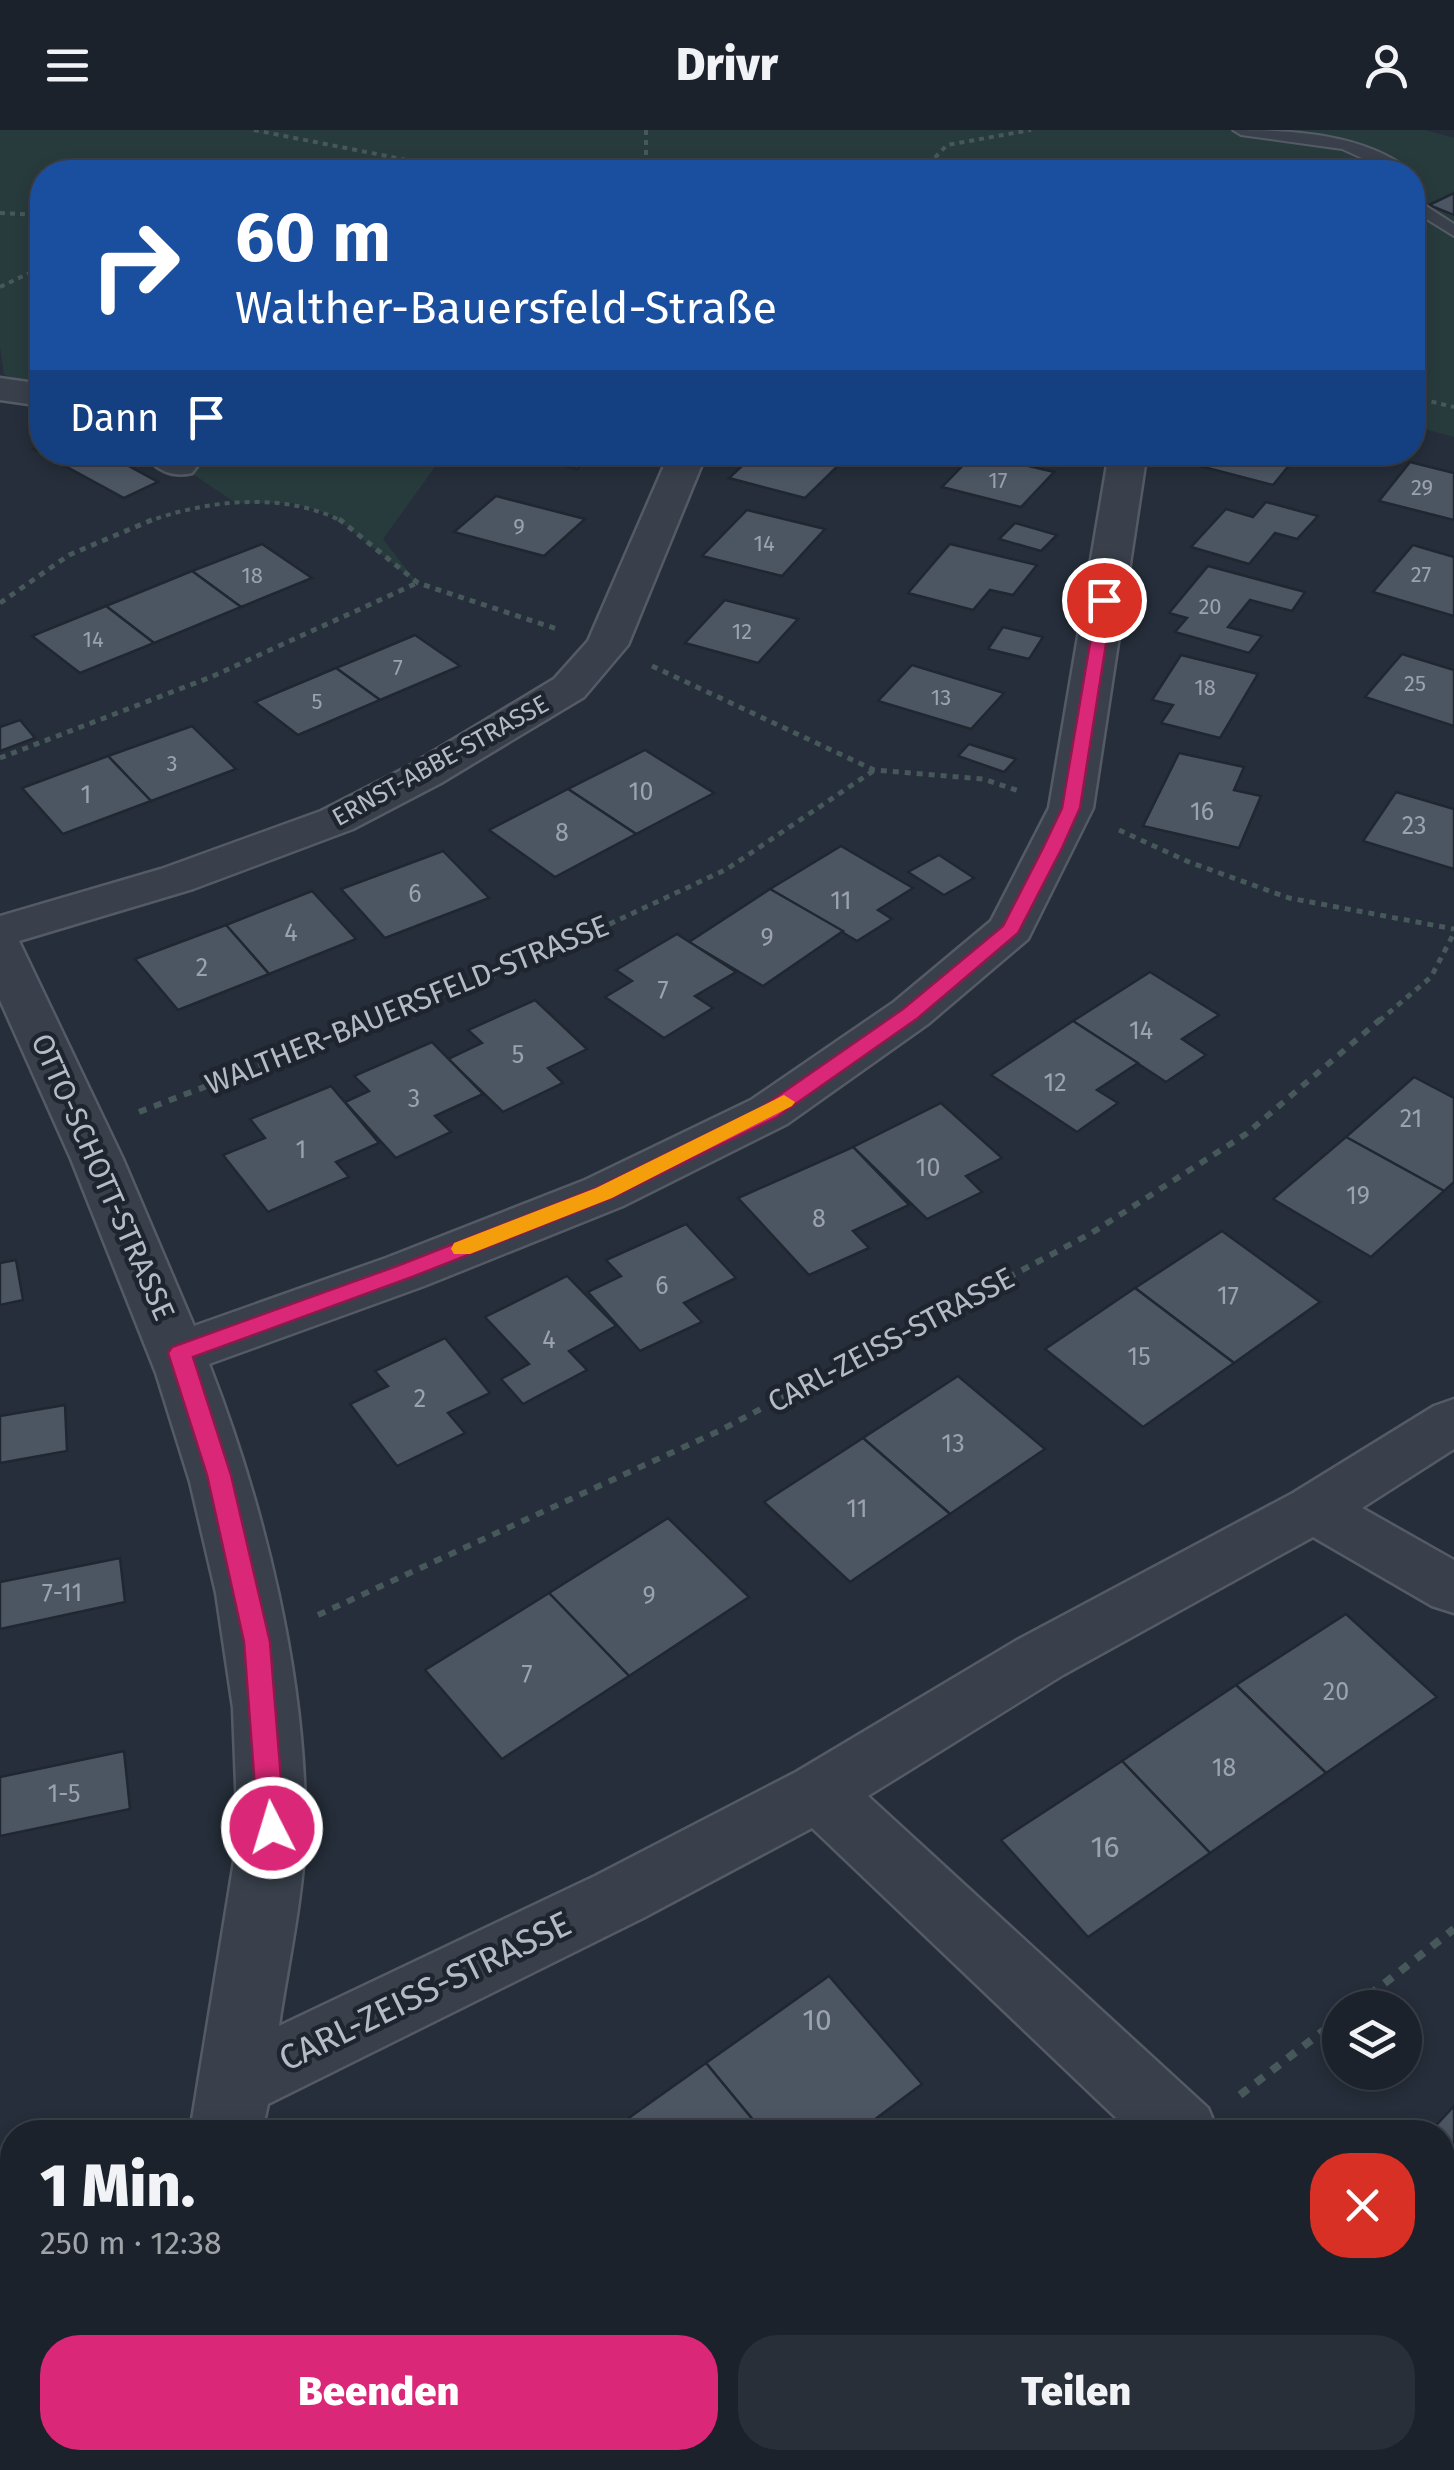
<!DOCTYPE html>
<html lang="de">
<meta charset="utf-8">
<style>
body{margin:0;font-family:"Fira Sans",sans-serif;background:#292f38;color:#f1f3f6;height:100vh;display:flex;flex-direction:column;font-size:38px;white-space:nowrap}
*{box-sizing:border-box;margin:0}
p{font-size:32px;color:#a0a4a9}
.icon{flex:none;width:55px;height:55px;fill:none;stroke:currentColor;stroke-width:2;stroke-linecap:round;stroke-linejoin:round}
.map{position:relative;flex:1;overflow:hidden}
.sheet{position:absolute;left:0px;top:1990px;width:1455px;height:350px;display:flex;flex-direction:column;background:#1c222c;border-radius:40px 40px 0 0;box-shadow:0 5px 15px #0003,0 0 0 2px #3a3f48}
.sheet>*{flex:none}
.banner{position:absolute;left:30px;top:30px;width:1395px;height:305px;border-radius:40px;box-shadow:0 5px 15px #0003,0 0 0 2px #3a3f48;background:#1a4fa0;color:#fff;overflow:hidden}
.fabs{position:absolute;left:1322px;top:1860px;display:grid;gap:20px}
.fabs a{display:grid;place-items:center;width:100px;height:100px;border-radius:50%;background:#1c222c;box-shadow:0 5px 15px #0003,0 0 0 2px #3a3f48;font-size:50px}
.pin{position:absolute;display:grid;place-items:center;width:85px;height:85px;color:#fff;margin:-42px;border:5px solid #fff;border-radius:50%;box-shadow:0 2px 10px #0007}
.me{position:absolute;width:110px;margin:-55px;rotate:355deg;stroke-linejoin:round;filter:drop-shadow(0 0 8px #0008)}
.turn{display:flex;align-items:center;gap:35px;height:210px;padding:0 40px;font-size:45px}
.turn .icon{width:130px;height:130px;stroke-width:2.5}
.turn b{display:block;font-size:70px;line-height:85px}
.then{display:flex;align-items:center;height:95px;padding:0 40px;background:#0003;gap:20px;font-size:38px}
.round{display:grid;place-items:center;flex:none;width:105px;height:105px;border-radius:40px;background:#292f38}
.overview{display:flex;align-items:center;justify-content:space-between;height:170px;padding:0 40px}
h1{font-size:60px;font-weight:800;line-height:75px}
.cta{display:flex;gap:20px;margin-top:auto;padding:20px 40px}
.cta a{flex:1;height:115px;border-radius:40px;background:#db2777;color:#fff;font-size:40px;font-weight:800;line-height:115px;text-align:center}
.cta a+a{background:#292f38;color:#f1f3f6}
header{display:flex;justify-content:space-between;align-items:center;height:130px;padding:0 40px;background:#1c222c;font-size:45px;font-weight:800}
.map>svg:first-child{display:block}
.green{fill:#283b3c}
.building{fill:#4c5663;stroke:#202731;stroke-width:2.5}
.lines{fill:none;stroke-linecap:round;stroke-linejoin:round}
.lane-casing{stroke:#545b65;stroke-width:4}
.street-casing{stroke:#545b65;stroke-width:5}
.path-far3{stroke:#47585a;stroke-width:4;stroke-dasharray:5 5;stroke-linecap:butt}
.path-far2{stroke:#47585a;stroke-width:5;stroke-dasharray:6 6;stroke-linecap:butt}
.path-far1{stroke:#47585a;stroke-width:6;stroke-dasharray:8 8;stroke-linecap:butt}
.path{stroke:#47585a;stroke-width:8;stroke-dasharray:10 10;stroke-linecap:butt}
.lane{fill:#39404b;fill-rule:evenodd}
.street{fill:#39404b;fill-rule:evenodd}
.route{fill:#db2777;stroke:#8e194d;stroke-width:2.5}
.slow{fill:#f59e0b}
.labels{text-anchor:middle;stroke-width:9;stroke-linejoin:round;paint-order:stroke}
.far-number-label{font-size:22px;fill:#9ba2ad}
.far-street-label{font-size:25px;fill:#b5bbc6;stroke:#1e252f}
.number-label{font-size:25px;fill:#9ba2ad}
.street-label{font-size:30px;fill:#b5bbc6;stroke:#1e252f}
.near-number-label{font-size:30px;fill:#9ba2ad}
.near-street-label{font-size:35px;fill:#b5bbc6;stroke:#1e252f}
</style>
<header><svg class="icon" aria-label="menu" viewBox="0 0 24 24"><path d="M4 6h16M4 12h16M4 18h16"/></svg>Drivr<svg class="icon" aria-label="person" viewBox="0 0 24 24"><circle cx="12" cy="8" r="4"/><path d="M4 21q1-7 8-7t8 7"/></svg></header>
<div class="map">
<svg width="1454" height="2340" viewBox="0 0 1454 2340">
<rect width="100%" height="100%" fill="#252e3a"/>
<g class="green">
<path d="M0 0H1425L1454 8V307L1413 296 1412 42H42V256L4 245 0 217Z"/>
<path d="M161 323H445L383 409 417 453 332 385 293 373H236Z"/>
</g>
<g class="building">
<path d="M1454 63V85L1429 75Z"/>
<path d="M42 315V322H103L158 352 124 368 34 319Z"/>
<path d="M517 322H596L577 339Z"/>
<path d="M757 322H815L844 330 805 368 729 348Z"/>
<path d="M1146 322H1300L1273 355Z"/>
<path d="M975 323 1054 342 1021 377 942 357Z"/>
<path d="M1410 332 1454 343V390L1379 371Z"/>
<path d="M496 366 585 389 544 426 454 402Z"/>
<path d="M1266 372 1318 386 1297 409 1275 403 1249 434 1191 417 1226 379 1253 387Z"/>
<path d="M747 380 825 399 782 446 702 426Z"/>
<path d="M1015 393 1057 405 1041 421 999 409Z"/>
<path d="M262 414 312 448 241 477 192 441Z"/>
<path d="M950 414 1037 435 1013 465 990 460 973 480 908 463Z"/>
<path d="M1413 415 1454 427V486L1373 462Z"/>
<path d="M1208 436 1305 462 1292 481 1250 470 1228 497 1262 506 1249 523 1175 502 1187 488 1169 483Z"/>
<path d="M192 441 241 477 154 513 106 476Z"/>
<path d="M725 470 798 489 758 533 685 513Z"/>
<path d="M106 476 154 513 80 543 32 506Z"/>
<path d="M1003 497 1043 507 1029 529 988 519Z"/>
<path d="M415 505 460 536 380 570 336 538Z"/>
<path d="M1402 524 1454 540V596L1365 567Z"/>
<path d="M1181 525 1258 544 1220 608 1161 593 1173 575 1152 570Z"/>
<path d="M912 535 1004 563 971 599 878 571Z"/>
<path d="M336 538 380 570 298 605 255 572Z"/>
<path d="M20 590 35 608 0 621V597Z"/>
<path d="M192 596 236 639 151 671 108 626Z"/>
<path d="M969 614 1016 629 1004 642 958 626Z"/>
<path d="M645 620 714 663 636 704 568 659Z"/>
<path d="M1179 623 1244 637 1234 660 1261 666 1239 718 1143 696Z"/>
<path d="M108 626 151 671 63 704 22 658Z"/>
<path d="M568 659 636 704 555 747 489 700Z"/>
<path d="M1396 662 1454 679V739L1363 711Z"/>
<path d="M841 716 913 758 878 780 892 789 857 811 770 759Z"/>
<path d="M443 721 489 768 385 808 341 759Z"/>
<path d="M939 725 974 748 944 765 908 742Z"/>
<path d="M770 759 843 801 763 856 689 812Z"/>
<path d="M312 761 356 809 269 844 226 795Z"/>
<path d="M226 795 269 844 178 880 135 829Z"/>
<path d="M677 804 736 842 695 866 713 878 664 908 605 867 632 851 616 840Z"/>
<path d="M1150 842 1219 885 1182 909 1206 925 1166 952 1073 891Z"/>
<path d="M535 870 587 919 548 938 563 953 503 982 448 929 482 913 468 900Z"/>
<path d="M1073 891 1138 933 1097 960 1118 973 1077 1002 991 945Z"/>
<path d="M432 912 483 964 435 986 451 1002 396 1028 345 972 369 961 354 946Z"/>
<path d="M1414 947 1454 968V1052L1444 1061 1346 1007Z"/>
<path d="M331 956 379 1013 336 1032 349 1047 268 1082 223 1025 265 1008 250 989Z"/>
<path d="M941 973 1002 1028 966 1046 982 1062 927 1089 853 1017Z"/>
<path d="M1346 1007 1444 1061 1371 1127 1273 1069Z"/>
<path d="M853 1017 909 1075 853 1101 869 1118 809 1145 738 1068Z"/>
<path d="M686 1094 736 1148 684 1173 702 1192 640 1221 588 1162 621 1146 606 1130Z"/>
<path d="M1222 1101 1320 1172 1234 1233 1135 1158Z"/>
<path d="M16 1130 23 1170 0 1175V1133Z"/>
<path d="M567 1146 616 1196 569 1221 587 1240 523 1274 501 1249 529 1234 485 1187Z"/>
<path d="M1135 1158 1234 1233 1143 1297 1045 1219Z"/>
<path d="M445 1208 490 1263 448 1283 465 1303 397 1336 350 1274 388 1256 375 1241Z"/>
<path d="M958 1246 1045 1319 950 1384 863 1308Z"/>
<path d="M65 1275 67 1321 0 1333V1286Z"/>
<path d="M863 1308 950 1384 850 1452 764 1372Z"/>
<path d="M668 1388 749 1467 629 1546 549 1463Z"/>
<path d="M120 1428 125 1472 0 1499V1452Z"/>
<path d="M549 1463 629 1546 502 1629 425 1540Z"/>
<path d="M1346 1484 1437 1567 1326 1643 1236 1555Z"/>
<path d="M1236 1555 1326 1643 1210 1723 1122 1631Z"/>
<path d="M124 1621 130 1679 0 1706V1647Z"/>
<path d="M1122 1631 1210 1723 1088 1807 1001 1710Z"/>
<path d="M829 1846 922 1954 858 2002H763L706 1933Z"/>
<path d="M706 1933 763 2002H609Z"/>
<path d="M1454 1976V2130L1442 2121V2002H1430Z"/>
<path d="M1118 2328H1306L1322 2340H1109Z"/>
</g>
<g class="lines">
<defs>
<g id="lane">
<path d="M1233 0C1291 0 1365 3 1412 42H1393L1342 19 1241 5Z"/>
<path d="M1412 67 1454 94V106L1412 80Z"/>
</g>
<g id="street">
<path d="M0 248 42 254V276L0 270Z"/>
<path d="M143 322H186L198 335 192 343C172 348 155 340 143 322Z"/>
<path d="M670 322H707L628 515 584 567 441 653 353 699 193 759 19 811 123 1029 194 1196 386 1128 585 1050 751 970 894 872 991 791 1049 678 1107 335 1113 327 1126 324 1139 327 1145 335 1093 678 1028 809 928 894 787 994 623 1076 424 1156 209 1234C264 1375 307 1549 305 1701 304 1764 288 1833 279 1896L595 1746 796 1642 1019 1509 1293 1363 1434 1276 1454 1269V1319L1362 1378 1454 1430V1483L1432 1476 1313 1407 1063 1545 868 1666 1208 1978 1218 2002H1131L812 1698 643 1788 268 1974 262 2002H190L238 1707 233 1578 216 1463 190 1352 156 1243 71 1029 0 870V786L161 739 321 681 411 635 554 549 588 511Z"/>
<path d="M45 2328H126L121 2340H40Z"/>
</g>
</defs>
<use href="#lane" class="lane-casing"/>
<use href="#street" class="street-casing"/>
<g class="path-far3">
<path d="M254 0 468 42"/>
<path d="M646 0V42"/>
<path d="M921 42 947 15 1031 0"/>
<path d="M0 83 42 85"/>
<path d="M0 157 42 137"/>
<path d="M1412 267 1454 277"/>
<path d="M147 392C205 370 286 361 343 392"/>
</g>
<g class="path-far2">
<path d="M339 389 418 453 557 499"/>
<path d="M0 473 69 425 154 389"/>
<path d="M652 536 874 640 983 649 1019 661"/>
<path d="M0 628 211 547 417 453"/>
<path d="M1119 700 1189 732 1289 768 1454 799"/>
<path d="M377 891 518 837 727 739 873 641"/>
<path d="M1379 891 1431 847 1454 803"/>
</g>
<g class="path-far1">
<path d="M139 982 384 888"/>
<path d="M318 1485 721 1300 1090 1104 1246 1004 1382 888"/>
</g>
<g class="path">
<path d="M1353 1878 1454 1799"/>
<path d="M1240 1965 1340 1888"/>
<path d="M455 2328 470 2340"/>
<path d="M863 2340 873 2328"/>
</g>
<use href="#lane" class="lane"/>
<use href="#street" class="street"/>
</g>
<path class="route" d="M1098 466 1113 470 1080 678 1062 718 1018 803 918 888 777 987 612 1068 412 1147 193 1227 231 1345 270 1512 285 1698 281 1706 272 1709 262 1706 258 1698 244 1512 207 1345 168 1223 172 1217 397 1136 596 1058 762 977 903 879 1003 796 1043 718 1062 678Z"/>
<path class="slow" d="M784 965 795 972 792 976 612 1068 470 1124H454L451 1119 454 1113 596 1058Z"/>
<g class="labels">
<g class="far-number-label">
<text x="998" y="358">17</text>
<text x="1422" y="365">29</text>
<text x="519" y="404">9</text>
<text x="764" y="421">14</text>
<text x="1421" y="452">27</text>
<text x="252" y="453">18</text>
<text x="1210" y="484">20</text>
<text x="742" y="509">12</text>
<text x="93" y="517">14</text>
<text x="398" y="545">7</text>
<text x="1415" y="561">25</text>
<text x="1205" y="565">18</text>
<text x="941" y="575">13</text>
<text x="317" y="579">5</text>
<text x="172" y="641">3</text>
</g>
<g class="far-street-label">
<text transform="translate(440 630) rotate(-29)" y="9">ERNST-ABBE-STRASSE</text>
</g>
<g class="number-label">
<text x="641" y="670">10</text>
<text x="86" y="673">1</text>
<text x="1202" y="690">16</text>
<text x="1414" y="704">23</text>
<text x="562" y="711">8</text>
<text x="415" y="772">6</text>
<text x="841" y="779">11</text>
<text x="291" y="811">4</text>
<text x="767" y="816">9</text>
<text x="202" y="846">2</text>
<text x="663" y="868">7</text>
<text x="1141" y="909">14</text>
<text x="518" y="933">5</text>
<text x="1055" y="961">12</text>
<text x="414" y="977">3</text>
<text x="1411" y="997">21</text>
<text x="301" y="1028">1</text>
<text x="928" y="1046">10</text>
<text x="1358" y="1074">19</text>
<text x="819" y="1097">8</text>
<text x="662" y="1164">6</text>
<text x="1228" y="1174">17</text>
<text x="549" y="1218">4</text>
<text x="1139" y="1235">15</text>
<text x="420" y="1277">2</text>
<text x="953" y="1322">13</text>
<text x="857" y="1387">11</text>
<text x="62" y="1471">7-11</text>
<text x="649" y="1474">9</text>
<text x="527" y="1552">7</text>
<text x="1336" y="1570">20</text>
<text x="1224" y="1646">18</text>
<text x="64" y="1672">1-5</text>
</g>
<g class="street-label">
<text transform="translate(407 875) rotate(-22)" y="10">WALTHER-BAUERSFELD-STRASSE</text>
<text transform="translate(103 1047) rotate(66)" y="10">OTTO-SCHOTT-STRASSE</text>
<text transform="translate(891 1210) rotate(-28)" y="10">CARL-ZEISS-STRASSE</text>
</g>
<g class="near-number-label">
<text x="1105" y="1727">16</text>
<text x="817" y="1900">10</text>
</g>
<g class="near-street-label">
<text transform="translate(425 1861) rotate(-26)" y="12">CARL-ZEISS-STRASSE</text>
</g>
</g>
</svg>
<div class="fabs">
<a><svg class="icon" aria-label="layers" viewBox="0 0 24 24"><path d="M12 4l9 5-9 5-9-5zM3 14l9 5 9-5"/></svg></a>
</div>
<div class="pin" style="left:1104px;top:470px;background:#d93025"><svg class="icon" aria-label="arrive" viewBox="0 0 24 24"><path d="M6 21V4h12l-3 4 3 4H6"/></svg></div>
<svg class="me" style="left:272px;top:1698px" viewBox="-20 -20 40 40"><circle r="17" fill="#db2777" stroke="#fff" stroke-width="3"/><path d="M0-11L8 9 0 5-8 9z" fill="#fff"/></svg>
<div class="banner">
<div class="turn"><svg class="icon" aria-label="right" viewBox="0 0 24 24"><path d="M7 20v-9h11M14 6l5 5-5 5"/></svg><div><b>60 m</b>Walther-Bauersfeld-Straße</div></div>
<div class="then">Dann<svg class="icon" aria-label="arrive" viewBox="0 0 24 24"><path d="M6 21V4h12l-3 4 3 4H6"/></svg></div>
</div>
<section class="sheet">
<div class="overview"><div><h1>1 Min.</h1><p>250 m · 12:38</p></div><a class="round" style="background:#d93025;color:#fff"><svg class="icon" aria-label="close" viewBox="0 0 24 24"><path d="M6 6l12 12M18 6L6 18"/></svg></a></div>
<div class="cta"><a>Beenden</a><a>Teilen</a></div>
</section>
</div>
